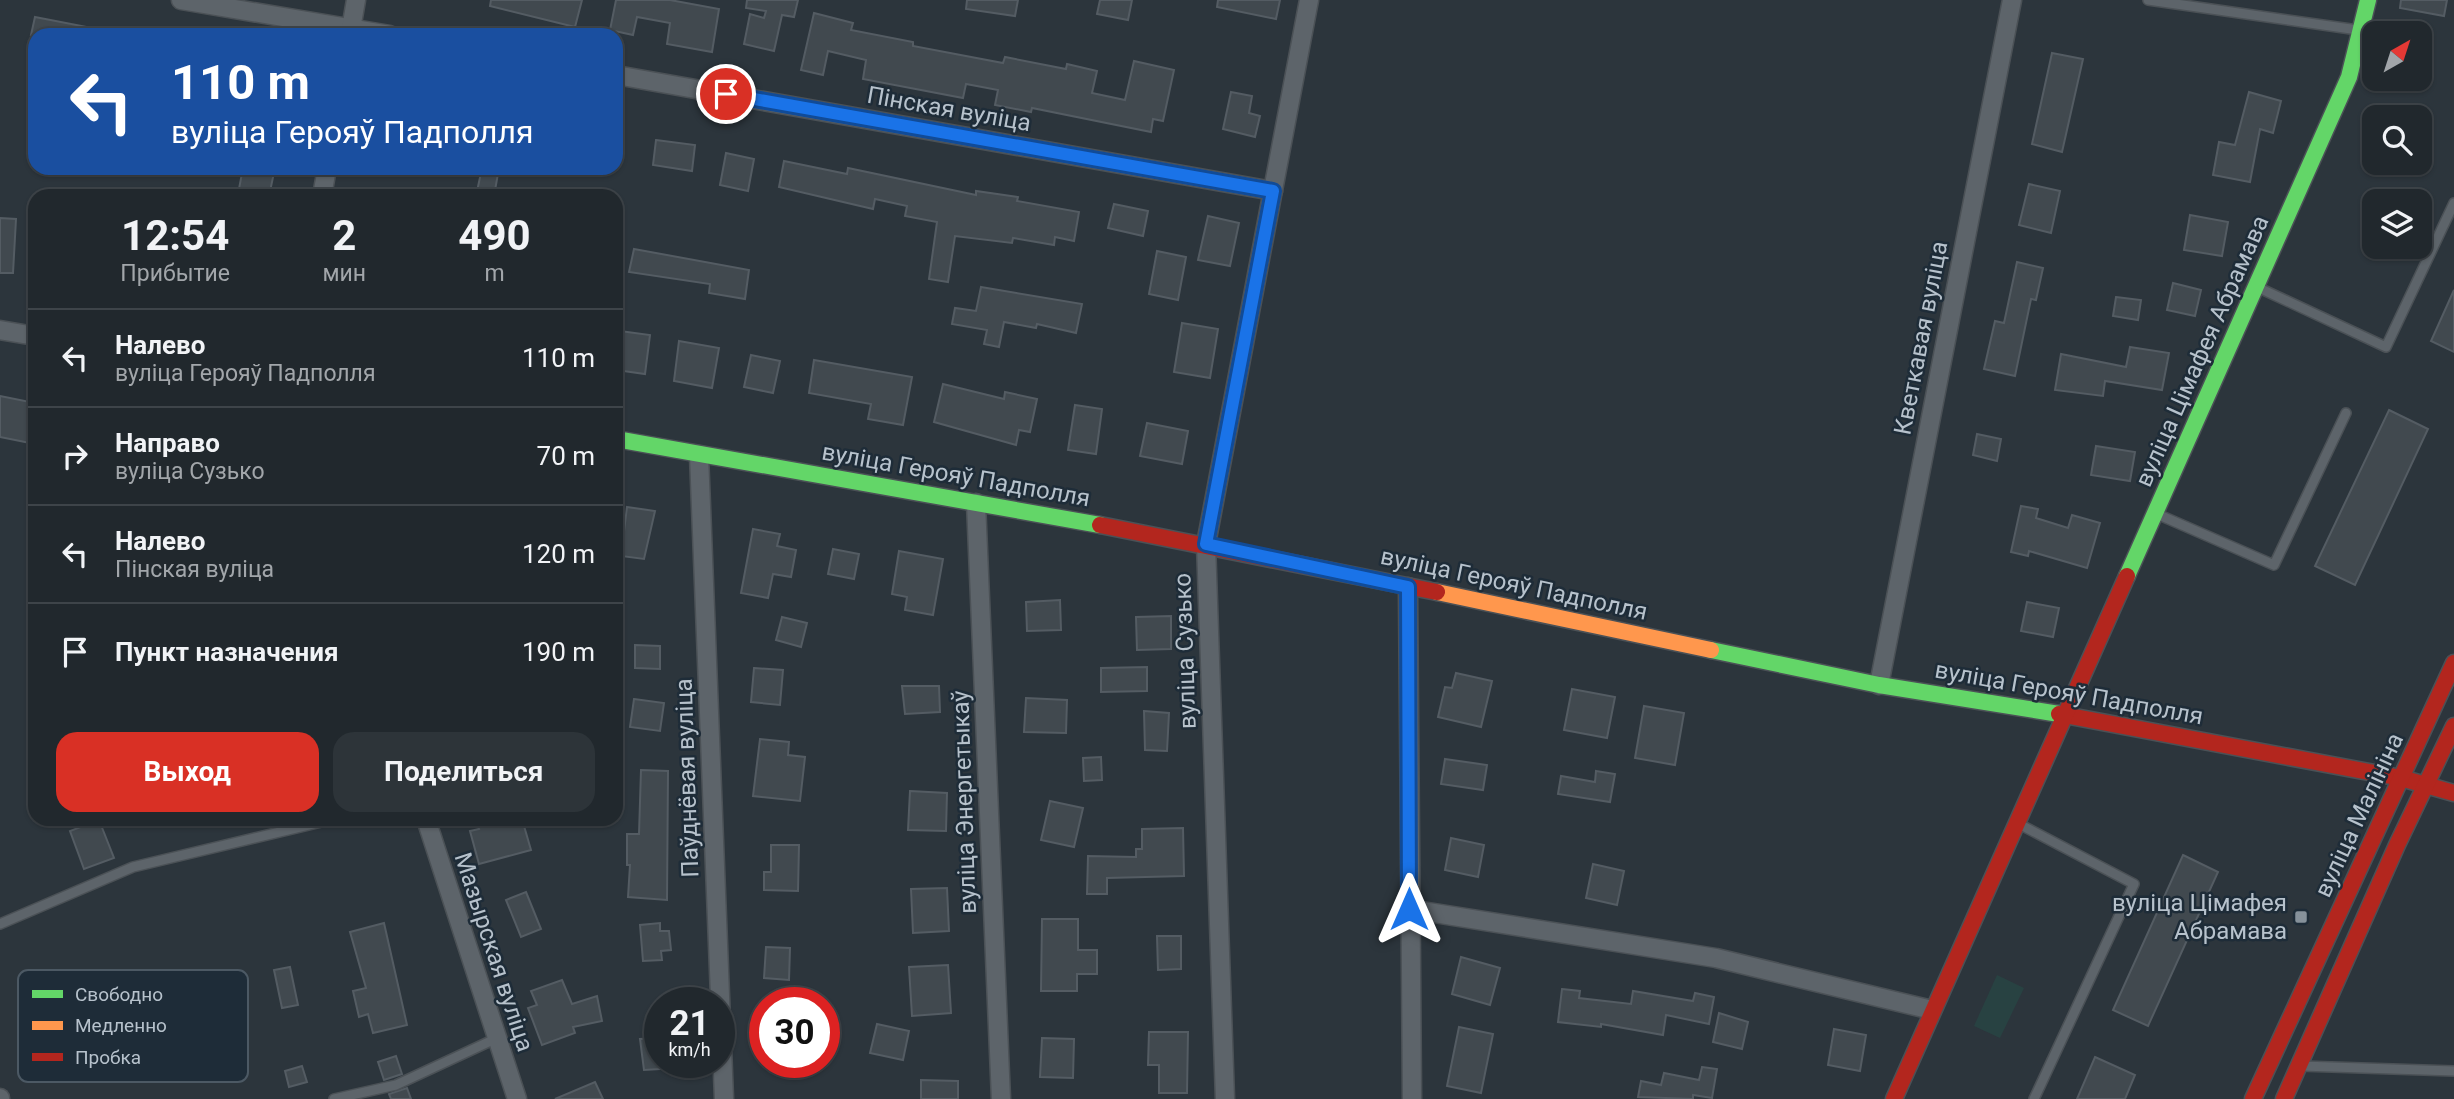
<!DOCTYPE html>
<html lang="ru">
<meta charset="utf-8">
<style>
body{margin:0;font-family:Roboto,sans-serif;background:#2d3439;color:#f1f3f6;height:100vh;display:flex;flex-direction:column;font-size:26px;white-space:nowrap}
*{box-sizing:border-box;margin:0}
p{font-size:23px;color:#a2a6aa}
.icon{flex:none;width:38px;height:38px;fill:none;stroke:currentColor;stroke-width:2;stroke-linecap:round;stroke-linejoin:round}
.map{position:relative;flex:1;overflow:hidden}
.drawer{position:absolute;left:28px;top:189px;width:595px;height:637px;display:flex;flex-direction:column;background:#21282d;border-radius:21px;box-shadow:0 2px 5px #0004,0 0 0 2px #3e4449}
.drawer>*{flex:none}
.guide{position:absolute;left:28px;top:28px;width:595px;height:147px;border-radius:21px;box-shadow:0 2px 5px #0004,0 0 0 2px #3e4449;background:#1a4fa0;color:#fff;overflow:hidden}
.needle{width:46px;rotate:39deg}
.controls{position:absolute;left:2362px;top:21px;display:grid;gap:14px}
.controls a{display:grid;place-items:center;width:70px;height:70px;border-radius:14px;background:#21282d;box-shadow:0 2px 5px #0004,0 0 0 2px #3e4449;font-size:35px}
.speed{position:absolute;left:644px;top:987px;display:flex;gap:14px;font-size:35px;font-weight:700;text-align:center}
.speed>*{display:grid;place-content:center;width:91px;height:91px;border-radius:50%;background:#21282d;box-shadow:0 2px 5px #0004,0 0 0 2px #3e4449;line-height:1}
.speed small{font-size:18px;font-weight:400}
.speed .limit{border:10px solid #d22;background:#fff;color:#111}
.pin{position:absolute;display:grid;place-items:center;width:60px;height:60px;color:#fff;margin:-30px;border:4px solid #fff;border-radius:50%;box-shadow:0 2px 7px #0007}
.me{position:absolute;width:77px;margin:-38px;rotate:0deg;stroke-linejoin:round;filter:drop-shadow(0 0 5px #0008)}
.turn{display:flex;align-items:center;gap:24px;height:147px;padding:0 28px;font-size:32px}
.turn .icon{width:91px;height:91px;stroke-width:2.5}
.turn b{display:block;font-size:49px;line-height:60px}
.eta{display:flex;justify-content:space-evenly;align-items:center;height:119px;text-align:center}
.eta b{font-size:42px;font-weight:700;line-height:49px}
.primary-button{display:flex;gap:14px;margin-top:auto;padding:14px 28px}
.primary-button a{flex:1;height:80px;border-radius:21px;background:#d93025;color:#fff;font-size:28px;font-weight:700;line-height:80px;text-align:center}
.primary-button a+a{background:#2d3439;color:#f1f3f6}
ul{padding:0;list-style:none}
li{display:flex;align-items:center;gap:21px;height:98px;padding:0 28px;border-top:2px solid #3e4449}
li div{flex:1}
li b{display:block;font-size:26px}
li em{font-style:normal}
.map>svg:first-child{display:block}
.green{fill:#284242}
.building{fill:#41494f;stroke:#545c63;stroke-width:2}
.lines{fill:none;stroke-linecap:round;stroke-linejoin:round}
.lane-casing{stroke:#4b5156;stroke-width:12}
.street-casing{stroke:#4b5156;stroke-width:21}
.fast-casing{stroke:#4b5156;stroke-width:19}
.slow-casing{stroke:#4b5156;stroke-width:19}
.jam-casing{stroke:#4b5156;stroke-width:19}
.lane{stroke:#5d646a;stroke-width:9}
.street{stroke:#5d646a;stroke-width:18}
.fast{stroke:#63d668;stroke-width:16}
.slow{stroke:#ff974d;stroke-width:16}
.jam{stroke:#b3261e;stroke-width:16}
.route-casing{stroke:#114b97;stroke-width:18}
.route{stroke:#1a73e8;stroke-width:12}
.poi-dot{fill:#86919a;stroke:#1e2c38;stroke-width:2.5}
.labels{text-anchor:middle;stroke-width:5;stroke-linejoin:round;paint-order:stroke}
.street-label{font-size:24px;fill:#b7c2cc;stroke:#1e2c38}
.poi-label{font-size:24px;fill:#b7c2cc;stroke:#1e2c38;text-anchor:end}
.key{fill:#1e2c38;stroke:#4c5964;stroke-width:2}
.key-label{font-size:19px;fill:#b7c2cc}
</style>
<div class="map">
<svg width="2454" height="1099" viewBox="0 0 2454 1099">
<rect width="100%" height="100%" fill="#2c353c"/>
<path class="green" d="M1997 975 2024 988 2000 1038 1974 1026Z"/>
<g class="building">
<path d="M491 0H582L575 27 490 6Z"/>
<path d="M616 0H670L719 9 712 52 667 44 670 23 637 17 633 35 610 30Z"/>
<path d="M747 0H798L794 17 782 15 774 51 744 44 750 14 764 18 766 11 746 8Z"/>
<path d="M967 0H1018L1015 16 966 9Z"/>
<path d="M1100 0H1132L1128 20 1097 14Z"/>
<path d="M1218 0H1280L1276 19 1217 7Z"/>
<path d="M2401 0H2447L2444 16 2400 8Z"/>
<path d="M814 13 853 23 851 30 913 42V46L1003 63 1005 57 1066 69 1067 64 1097 71 1092 93 1125 100 1134 61 1174 70 1163 121 1153 119 1151 132 1032 108 1031 112 995 105 998 90 966 84 963 98 863 79 866 60 828 51 823 75 801 70Z"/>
<path d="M35 17 87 27V35H31Z"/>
<path d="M2052 53 2083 59 2062 152 2032 144Z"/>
<path d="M1231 92 1252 96 1249 113 1260 116 1255 137 1223 129Z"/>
<path d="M2249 92 2281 101 2273 133 2260 129 2250 182 2213 175 2219 142 2235 145Z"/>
<path d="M656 140 695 145 692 171 653 165Z"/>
<path d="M726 153 754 159 748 191 720 185Z"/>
<path d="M784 161 847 174 848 168 976 195V191L1018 197 1017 201 1079 212 1074 241 1055 237 1054 245 1013 238 1012 243 955 236 948 282 929 279 937 222 905 216 907 206 875 199 873 209 779 187Z"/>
<path d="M243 168H275L269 196 238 194Z"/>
<path d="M482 168H499L494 196H476Z"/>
<path d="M2029 184 2060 191 2051 233 2019 225Z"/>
<path d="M1114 204 1148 211 1143 236 1108 228Z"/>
<path d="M2190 215 2228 222 2222 256 2184 250Z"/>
<path d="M1208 216 1239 223 1230 266 1198 260Z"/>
<path d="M0 218 16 219 13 273H0Z"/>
<path d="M634 249 749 270 745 299 709 293 710 284 629 272Z"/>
<path d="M1157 251 1186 257 1178 300 1149 294Z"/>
<path d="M2017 262 2043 268 2036 300 2031 299 2015 376 1984 369 1995 321 2004 323Z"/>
<path d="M2173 283 2201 290 2195 316 2167 310Z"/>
<path d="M981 287 1082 304 1076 333 1037 324 1036 328 1004 322 999 347 984 344 987 330 952 324 955 308 976 311Z"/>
<path d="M2454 290V352L2431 341Z"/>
<path d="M2116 297 2141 300 2138 320 2113 316Z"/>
<path d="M1182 323 1218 329 1210 378 1174 372Z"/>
<path d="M620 331 650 335 645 374 616 370Z"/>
<path d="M679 341 719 348 712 388 674 381Z"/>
<path d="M2130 347 2169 353 2162 390 2105 381 2103 396 2055 390 2061 354 2126 367Z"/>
<path d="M751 355 780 361 773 393 744 387Z"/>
<path d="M814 360 912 377 903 425 868 419 871 404 809 393Z"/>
<path d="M943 384 1004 399 1005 392 1037 399 1030 432 1019 430 1016 445 934 422Z"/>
<path d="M0 396 35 403V444L0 437Z"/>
<path d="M1075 405 1102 409 1096 454 1068 450Z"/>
<path d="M2389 410 2428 429 2355 585 2315 566Z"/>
<path d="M1147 423 1188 431 1182 464 1140 456Z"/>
<path d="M1977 434 2001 439 1997 461 1973 455Z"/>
<path d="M2096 446 2135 452 2130 481 2091 475Z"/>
<path d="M2021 506 2038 509 2036 518 2068 528 2072 515 2100 523 2087 568 2029 551 2028 556 2011 552Z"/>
<path d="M627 507 655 511 644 559 621 556Z"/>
<path d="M753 529 780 534 777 546 796 550 791 577 773 574 768 598 741 593Z"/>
<path d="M833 549 859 554 854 579 828 574Z"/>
<path d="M899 551 943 559 933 615 905 610 907 597 892 594Z"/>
<path d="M1060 600 1061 630 1027 631 1026 602Z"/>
<path d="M2027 602 2059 608 2053 637 2021 631Z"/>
<path d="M1171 616V649L1137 650 1136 617Z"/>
<path d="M782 617 807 623 801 647 776 640Z"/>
<path d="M635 645 660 646V669L635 668Z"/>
<path d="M1147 667V691L1101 692V668Z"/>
<path d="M754 668 783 670 780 705 751 702Z"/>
<path d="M1456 673 1492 681 1481 727 1438 717 1445 687 1452 688Z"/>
<path d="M902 686H939L940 712 905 714Z"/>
<path d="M1572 689 1615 697 1607 738 1564 730Z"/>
<path d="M1026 698 1067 700 1066 733 1024 732Z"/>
<path d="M634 699 664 703 660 731 630 727Z"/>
<path d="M1644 706 1684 713 1675 765 1635 758Z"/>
<path d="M1144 711 1169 713 1167 751 1145 750Z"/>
<path d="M760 739 789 742 788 755 805 757 800 801 753 796Z"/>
<path d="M1101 757 1102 780 1084 781 1083 758Z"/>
<path d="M1445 759 1487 765 1483 790 1441 784Z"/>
<path d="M641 770 668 771 667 900 628 897 630 865H627V834H639Z"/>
<path d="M1596 771 1615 774 1610 802 1558 794 1561 776 1595 782Z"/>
<path d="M910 791 947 793 946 831 908 830Z"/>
<path d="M1050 801 1083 808 1074 847 1041 840Z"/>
<path d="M476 819H522L531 850 479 864 470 831 479 829Z"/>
<path d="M99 820 114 858 84 869 70 831Z"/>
<path d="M1183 828 1184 876 1107 878V894H1087L1088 856 1136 857V849H1142V829Z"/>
<path d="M1451 838 1484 845 1478 877 1445 870Z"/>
<path d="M771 845H799L798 891 764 890V872H771Z"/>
<path d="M2183 855 2218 872 2148 1026 2113 1010Z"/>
<path d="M1593 864 1624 871 1617 905 1586 898Z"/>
<path d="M947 888 949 931 913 933 911 889Z"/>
<path d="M526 892 541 929 521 937 506 900Z"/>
<path d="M1042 919H1078V950H1097V974H1077V991H1041Z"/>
<path d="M384 923 407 1025 373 1033 368 1014 359 1017 353 991 366 988 350 932Z"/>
<path d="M660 923V931H669L671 950 661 951 662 960 643 961 640 925Z"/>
<path d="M1157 936H1181V969L1158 970Z"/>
<path d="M766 947 790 948 789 980 764 978Z"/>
<path d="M1461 957 1500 968 1490 1005 1452 994Z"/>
<path d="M948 965 951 1013 912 1016 909 967Z"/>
<path d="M290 967 298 1005 282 1008 274 970Z"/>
<path d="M562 980 572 1004 597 996 602 1021 573 1027 575 1033 542 1045 528 1008 537 1005 531 991Z"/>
<path d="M1562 989 1580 991 1579 998 1631 1004 1633 991 1693 1001 1695 993 1714 997 1709 1024 1666 1015 1663 1035 1601 1024V1027L1558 1022Z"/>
<path d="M1719 1013 1748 1022 1742 1049 1713 1042Z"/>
<path d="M877 1024 909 1031 903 1060 870 1053Z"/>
<path d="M1459 1027 1493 1034 1481 1093 1447 1086Z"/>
<path d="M1834 1029 1866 1035 1860 1071 1828 1065Z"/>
<path d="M1149 1032H1188L1187 1093H1159V1065H1148Z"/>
<path d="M660 1038V1069L644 1070 640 1039Z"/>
<path d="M1042 1038 1074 1039 1073 1078 1040 1077Z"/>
<path d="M396 1056 402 1074 384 1080 378 1062Z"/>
<path d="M2095 1057 2135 1075 2125 1099H2077Z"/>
<path d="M302 1066 307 1082 289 1087 285 1071Z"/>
<path d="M1702 1067 1717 1069 1712 1098 1693 1095V1099L1638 1097 1641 1081 1661 1085 1664 1073 1699 1080Z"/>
<path d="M921 1080 958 1081V1099H921Z"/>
<path d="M595 1082 603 1099H555Z"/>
<path d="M407 1088 411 1099H391L389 1094Z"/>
</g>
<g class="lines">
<defs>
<g id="lane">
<path d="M2148 0 2358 30"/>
<path d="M2257 287 2386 347 2454 203"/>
<path d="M2157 514 2274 565 2346 413"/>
<path d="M2019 824 2134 884 2034 1099"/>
<path d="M0 924 133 867 334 819"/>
<path d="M2301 1066 2454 1071"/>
<path d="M334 1099 396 1085 495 1039"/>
</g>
<g id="street">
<path d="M181 0 390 35"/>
<path d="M350 35 356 0"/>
<path d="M616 75 1273 191"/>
<path d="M322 196 327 168"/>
<path d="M0 330 35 336"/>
<path d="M699 455 724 1099"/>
<path d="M976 503 1001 1099"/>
<path d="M1408 587 1412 1099"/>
<path d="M1879 685 2012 0"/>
<path d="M426 819 517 1099"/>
<path d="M1409 909 1716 958 1932 1010"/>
<path d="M0 1098V1099"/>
<path d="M1225 1099 1206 544 1309 0"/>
</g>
<g id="fast">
<path d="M616 439 1100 525"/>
<path d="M2127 576 2349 77 2368 0"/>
<path d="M1711 650 1879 685 2059 714"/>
</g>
<path id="slow" d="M1437 592 1711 650"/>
<g id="jam">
<path d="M1100 525 1437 592"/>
<path d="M2059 714 2401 778 2454 793"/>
<path d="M1894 1099 2127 576"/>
<path d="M2253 1099 2454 663"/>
<path d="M2284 1099 2397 845 2454 726"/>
</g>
</defs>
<use href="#lane" class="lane-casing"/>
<use href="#street" class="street-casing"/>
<use href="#fast" class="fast-casing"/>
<use href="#slow" class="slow-casing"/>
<use href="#jam" class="jam-casing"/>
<use href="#lane" class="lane"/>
<use href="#street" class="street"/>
<use href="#fast" class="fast"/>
<use href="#slow" class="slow"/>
<use href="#jam" class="jam"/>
</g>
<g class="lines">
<defs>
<path id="route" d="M726 94 1273 191 1206 544 1408 587 1409 909"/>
</defs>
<use href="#route" class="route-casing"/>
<use href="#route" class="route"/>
</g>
<rect class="poi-dot" x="2294" y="910" width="14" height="14" rx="3.5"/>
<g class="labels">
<g class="street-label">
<text transform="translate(949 109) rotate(10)" y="8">Пінская вуліца</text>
<text transform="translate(1921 338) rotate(-79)" y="8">Кветкавая вуліца</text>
<text transform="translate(2202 351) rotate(-66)" y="8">вуліца Цімафея Абрамава</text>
<text transform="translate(956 475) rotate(10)" y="8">вуліца Герояў Падполля</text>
<text transform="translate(1514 584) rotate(12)" y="8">вуліца Герояў Падполля</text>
<text transform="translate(1185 651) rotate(-92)" y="8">вуліца Сузько</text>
<text transform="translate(2069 693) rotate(10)" y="8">вуліца Герояў Падполля</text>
<text transform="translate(687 778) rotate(-92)" y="8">Паўднёвая вуліца</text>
<text transform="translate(964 802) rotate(-92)" y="8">вуліца Энергетыкаў</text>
<text transform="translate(2359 815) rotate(-65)" y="8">вуліца Малініна</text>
<text transform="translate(494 952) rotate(72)" y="8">Мазырская вуліца</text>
</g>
<g class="poi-label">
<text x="2287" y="911">вуліца Цімафея<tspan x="2287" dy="28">Абрамава</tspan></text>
</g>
</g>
<rect x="18" y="970" width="230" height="112" rx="10" class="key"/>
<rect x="32" y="990" width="31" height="8" fill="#63d668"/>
<rect x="32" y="1021" width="31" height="9" fill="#ff974d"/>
<rect x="32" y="1053" width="31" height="8" fill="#b3261e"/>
<g class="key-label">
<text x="75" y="1001">Свободно</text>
<text x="75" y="1032">Медленно</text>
<text x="75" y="1064">Пробка</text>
</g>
</svg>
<div class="controls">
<a><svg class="needle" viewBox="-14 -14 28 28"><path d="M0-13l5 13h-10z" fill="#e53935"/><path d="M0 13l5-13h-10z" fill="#a2a6aa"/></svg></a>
<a><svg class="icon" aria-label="search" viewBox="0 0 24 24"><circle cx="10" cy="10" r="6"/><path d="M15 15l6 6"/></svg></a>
<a><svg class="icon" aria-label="layers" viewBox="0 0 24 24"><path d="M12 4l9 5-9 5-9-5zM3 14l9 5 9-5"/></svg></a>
</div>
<div class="speed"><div>21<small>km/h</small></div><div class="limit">30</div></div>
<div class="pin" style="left:726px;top:94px;background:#d93025"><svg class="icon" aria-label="arrive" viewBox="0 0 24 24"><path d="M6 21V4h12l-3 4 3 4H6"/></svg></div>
<svg class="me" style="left:1409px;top:909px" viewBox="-20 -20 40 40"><path d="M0-17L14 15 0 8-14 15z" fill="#1a73e8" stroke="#fff" stroke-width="4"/></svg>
<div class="guide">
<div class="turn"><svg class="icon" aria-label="left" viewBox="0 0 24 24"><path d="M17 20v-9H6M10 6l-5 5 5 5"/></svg><div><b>110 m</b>вуліца Герояў Падполля</div></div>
</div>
<section class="drawer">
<div class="eta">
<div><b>12:54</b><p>Прибытие</p></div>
<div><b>2</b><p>мин</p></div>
<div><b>490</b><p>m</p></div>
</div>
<ul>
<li><svg class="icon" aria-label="left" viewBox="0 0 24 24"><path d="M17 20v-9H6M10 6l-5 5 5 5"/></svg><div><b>Налево</b><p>вуліца Герояў Падполля</p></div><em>110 m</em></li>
<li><svg class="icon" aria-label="right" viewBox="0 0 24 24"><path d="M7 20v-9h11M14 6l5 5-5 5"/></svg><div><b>Направо</b><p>вуліца Сузько</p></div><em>70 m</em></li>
<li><svg class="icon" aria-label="left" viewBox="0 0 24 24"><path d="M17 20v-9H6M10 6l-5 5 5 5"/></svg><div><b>Налево</b><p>Пінская вуліца</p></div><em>120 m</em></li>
<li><svg class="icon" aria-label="arrive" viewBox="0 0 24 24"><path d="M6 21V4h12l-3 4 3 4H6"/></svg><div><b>Пункт назначения</b></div><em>190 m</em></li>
</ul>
<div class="primary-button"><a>Выход</a><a>Поделиться</a></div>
</section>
</div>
